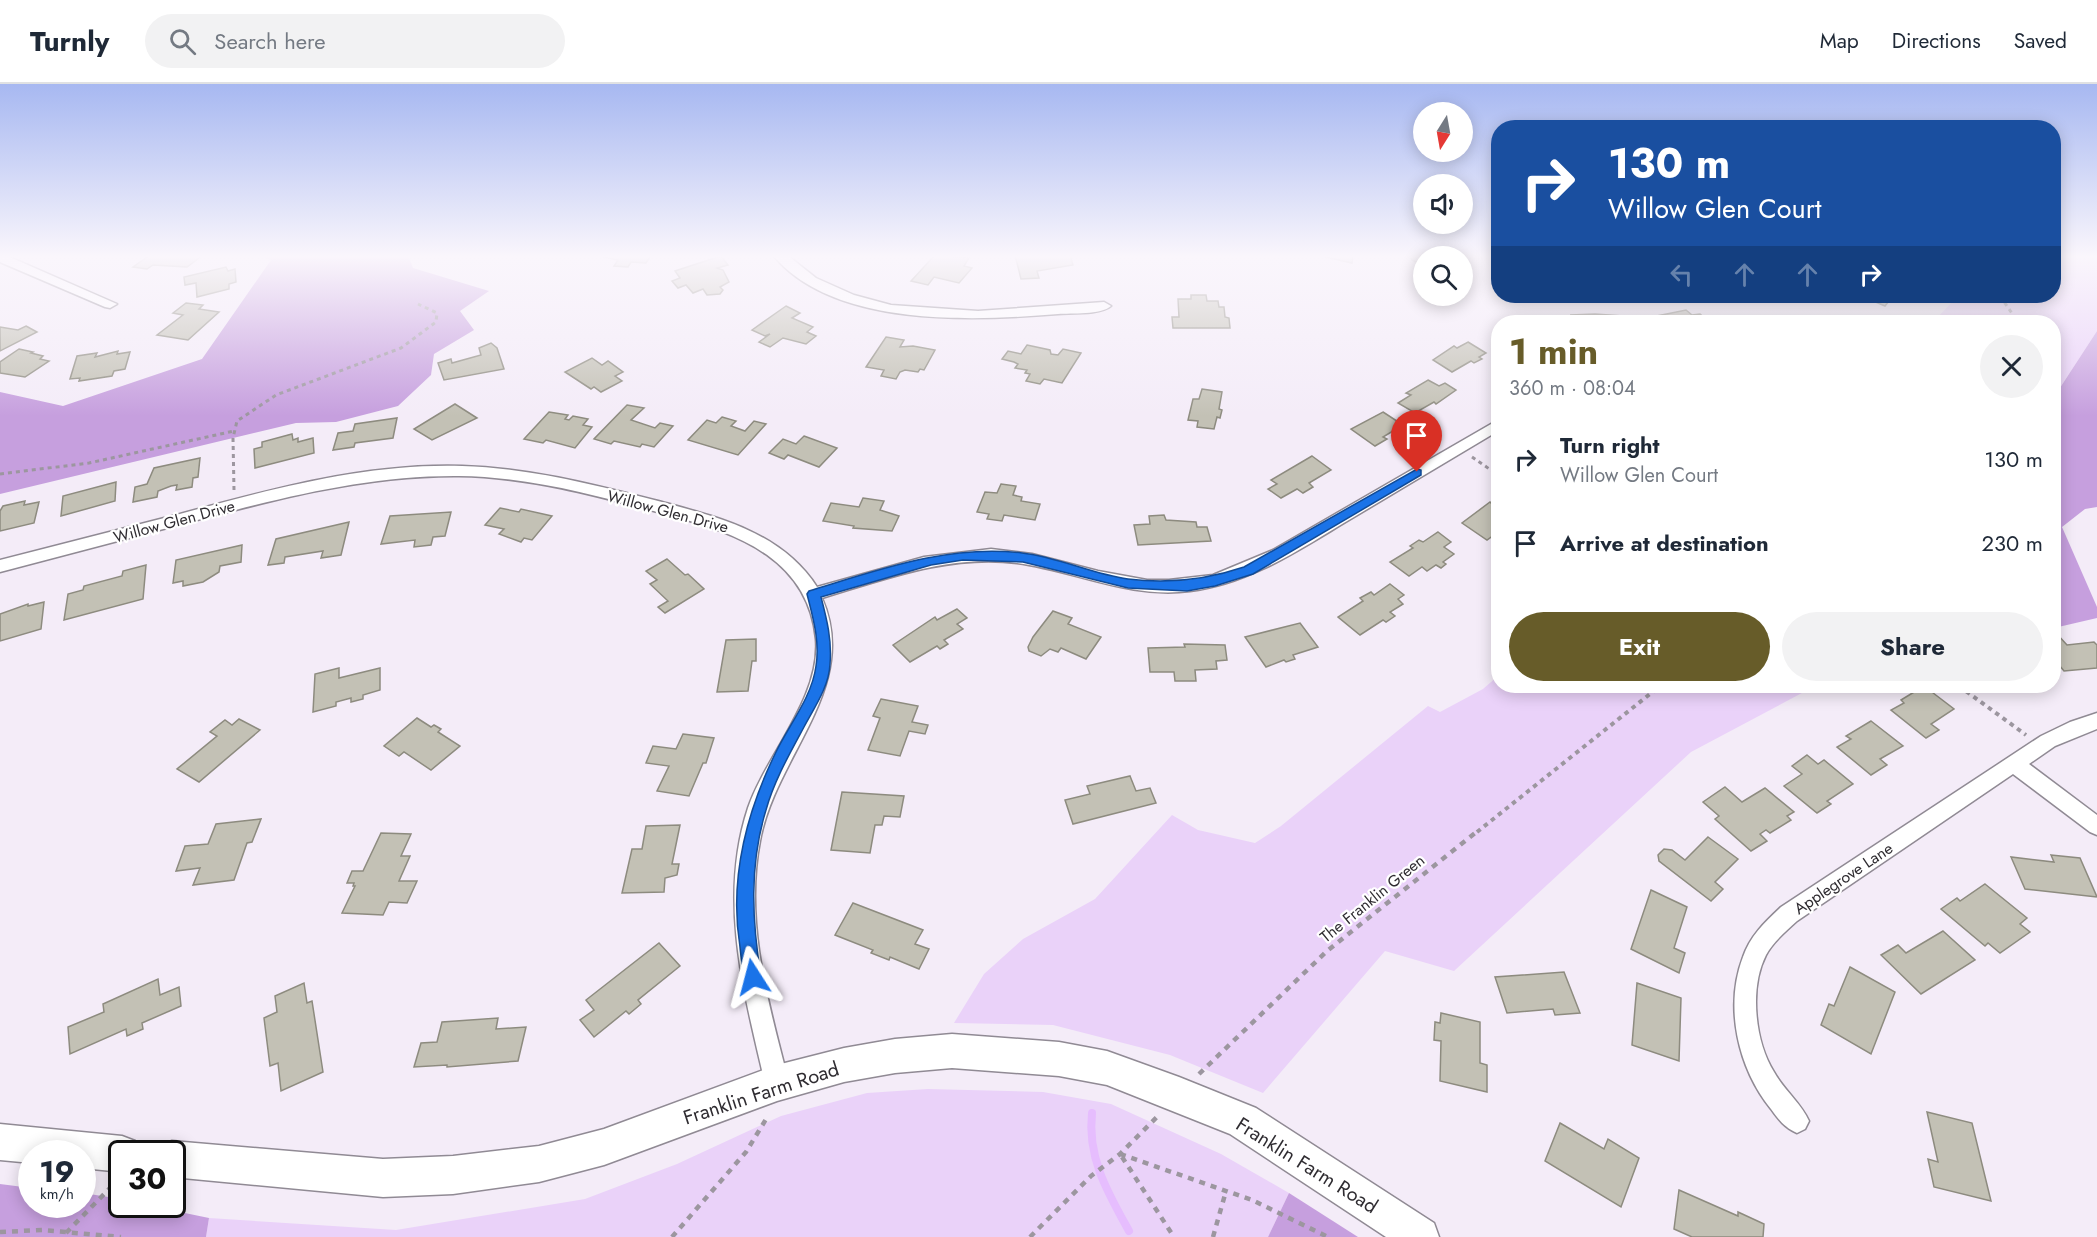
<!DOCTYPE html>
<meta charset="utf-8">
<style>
body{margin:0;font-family:Jost,sans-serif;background:#f2f2f3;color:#1f2937;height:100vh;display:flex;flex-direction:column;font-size:22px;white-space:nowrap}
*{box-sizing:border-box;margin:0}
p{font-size:20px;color:#747a83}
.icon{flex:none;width:33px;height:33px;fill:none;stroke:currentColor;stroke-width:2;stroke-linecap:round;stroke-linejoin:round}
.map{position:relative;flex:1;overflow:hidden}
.sheet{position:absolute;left:1491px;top:231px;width:570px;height:378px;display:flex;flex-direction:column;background:#fff;border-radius:24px;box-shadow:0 3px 15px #0003}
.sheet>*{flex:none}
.top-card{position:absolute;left:1491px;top:36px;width:570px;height:183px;border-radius:24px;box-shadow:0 3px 15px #0003;background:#1a4fa0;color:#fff;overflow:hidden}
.needle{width:39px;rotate:191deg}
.controls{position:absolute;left:1413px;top:18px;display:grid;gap:12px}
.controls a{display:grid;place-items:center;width:60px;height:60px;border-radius:50%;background:#fff;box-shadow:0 3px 15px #0003;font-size:30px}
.speed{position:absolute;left:18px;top:1056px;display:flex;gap:12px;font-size:30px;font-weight:700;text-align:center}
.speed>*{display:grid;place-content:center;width:78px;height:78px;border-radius:50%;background:#fff;box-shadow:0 3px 15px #0003;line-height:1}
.speed small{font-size:15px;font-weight:400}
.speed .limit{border:3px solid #111;border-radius:9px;background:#fff;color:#111}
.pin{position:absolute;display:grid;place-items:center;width:51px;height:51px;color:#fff;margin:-62px -26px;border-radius:50% 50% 50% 0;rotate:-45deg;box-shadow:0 0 6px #0007}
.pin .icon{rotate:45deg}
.me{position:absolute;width:66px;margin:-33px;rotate:351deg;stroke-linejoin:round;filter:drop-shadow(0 0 4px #0008)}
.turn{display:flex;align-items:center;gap:21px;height:126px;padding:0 18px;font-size:27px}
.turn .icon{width:78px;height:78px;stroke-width:2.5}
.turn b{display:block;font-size:42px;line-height:51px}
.lanes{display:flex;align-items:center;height:57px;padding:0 18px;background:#0003;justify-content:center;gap:30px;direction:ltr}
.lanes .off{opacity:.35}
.round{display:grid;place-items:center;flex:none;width:63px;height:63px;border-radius:32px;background:#f2f2f3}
.head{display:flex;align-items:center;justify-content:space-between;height:102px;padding:0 18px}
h1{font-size:36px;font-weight:700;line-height:45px;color:#675c29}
.button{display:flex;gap:12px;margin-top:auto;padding:12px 18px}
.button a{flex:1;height:69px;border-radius:36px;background:#675c29;color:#fff;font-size:24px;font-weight:700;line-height:69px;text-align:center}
.button a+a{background:#f2f2f3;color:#1f2937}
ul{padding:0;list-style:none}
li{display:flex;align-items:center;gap:18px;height:84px;padding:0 18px}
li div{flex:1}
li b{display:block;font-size:22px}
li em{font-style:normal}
header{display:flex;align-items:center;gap:36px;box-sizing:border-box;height:84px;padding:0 30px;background:#fff;border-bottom:2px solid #e0e1e3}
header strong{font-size:28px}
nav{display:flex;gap:33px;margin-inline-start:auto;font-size:21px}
.search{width:420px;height:54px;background:#f2f2f3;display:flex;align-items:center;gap:15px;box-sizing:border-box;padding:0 21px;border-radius:33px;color:#747a83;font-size:22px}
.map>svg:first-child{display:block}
.green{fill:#ead2f9}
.forest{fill:#c69fde}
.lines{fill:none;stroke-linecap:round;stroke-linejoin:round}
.stream{stroke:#e6bdfe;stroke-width:8}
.building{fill:#c3c1b5;stroke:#8d8b7f;stroke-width:1.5}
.street-casing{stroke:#908a94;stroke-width:3}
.secondary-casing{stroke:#908a94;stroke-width:3}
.path-far2{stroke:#9c969f;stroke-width:3;stroke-dasharray:4 4;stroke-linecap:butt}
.path-far1{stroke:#9c969f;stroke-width:4;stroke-dasharray:4.5 4.5;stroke-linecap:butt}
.path{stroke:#9c969f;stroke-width:4.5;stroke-dasharray:6 6;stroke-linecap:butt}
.street{fill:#fff;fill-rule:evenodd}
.secondary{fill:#fff;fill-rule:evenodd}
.route{fill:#1a73e8;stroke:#114b97;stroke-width:1.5}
.labels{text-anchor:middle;stroke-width:4.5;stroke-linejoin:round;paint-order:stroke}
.street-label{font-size:16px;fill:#2f2c31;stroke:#fff}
.near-street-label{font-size:20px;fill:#2f2c31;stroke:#fff}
</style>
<header>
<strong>Turnly</strong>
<div class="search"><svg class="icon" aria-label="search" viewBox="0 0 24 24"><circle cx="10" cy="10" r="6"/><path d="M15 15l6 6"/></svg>Search here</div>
<nav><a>Map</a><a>Directions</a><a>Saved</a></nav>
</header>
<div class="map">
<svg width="2097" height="1153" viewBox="0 0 2097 1153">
<rect width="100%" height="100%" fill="#f4ecf8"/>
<g class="green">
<path d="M2054 171H2097V247L2054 313V238H1933L1958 212H2054Z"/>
<path d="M1498 592V602H1815L1691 668 1454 887 1385 867 1263 1009 1170 971 1053 941 954 939 984 890 1023 855 1095 815 1172 731 1198 746 1255 759 1281 742 1428 622 1440 628 1483 605Z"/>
<path d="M928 1005 1043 1008 1111 1020 1221 1070 1289 1109 1268 1153H206L209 1134 396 1146 585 1115 677 1080 781 1032 867 1009Z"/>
</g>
<g class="forest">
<path d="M255 171H408L413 184 489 207 460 227 474 246 434 270 431 291 398 322 336 338 296 339 0 410V308L63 322 202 275 271 176Z"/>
<path d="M2097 247V423L2085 425 2062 443 2097 523V534L2054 544V313Z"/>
<path d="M0 1100 31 1104 32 1120H82L83 1109 121 1115 122 1120 146 1121 209 1134 206 1153H0Z"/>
<path d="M1289 1109 1358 1153H1268Z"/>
</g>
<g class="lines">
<path class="stream" d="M1092 1029C1087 1074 1108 1109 1129 1147"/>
</g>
<g class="building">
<path d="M150 171H203L187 183 153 181 147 185 133 183Z"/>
<path d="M604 171H651L646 179 631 178 628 183 614 182 618 176 603 173Z"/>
<path d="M935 171 969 174 964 182 972 184 959 199 934 193 928 201 911 197Z"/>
<path d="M1015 171H1070L1073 181 1037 187 1039 194 1021 195Z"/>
<path d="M1317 171H1353L1352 179Z"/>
<path d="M1409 171H1460L1461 172H1424V178L1418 179 1412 176Z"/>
<path d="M721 172 728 181 717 184 723 186 729 198 720 203 723 206 720 210 707 211 703 205 693 209 686 201 678 204 672 197 680 194 675 187Z"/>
<path d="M226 183 228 187 235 185 236 198 229 200V205L197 213 196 199 185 201 184 193Z"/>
<path d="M1191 211H1206L1207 217H1218L1219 223H1224L1225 233 1229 234 1230 244H1173L1172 233H1179L1178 215H1191Z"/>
<path d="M1843 212H1893L1885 222 1864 213 1860 218Z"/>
<path d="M186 219 203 221 199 225 219 228 188 256 157 251 183 231 173 229Z"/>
<path d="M786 222 800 229 792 234 813 243 807 248 816 252 806 260 783 254 770 263 759 258 770 250 765 252 752 246Z"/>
<path d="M1686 226 1692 231 1700 230 1707 236 1652 238 1647 234Z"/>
<path d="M1595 230 1623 232 1625 236 1635 238H1574L1571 231Z"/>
<path d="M26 242 37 248 0 267V243L18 246Z"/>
<path d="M886 253 904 256 900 263 913 262 935 266 924 286 920 285 918 288 905 286 900 288 896 295 881 292 884 286 866 283Z"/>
<path d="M1468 258 1486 269 1479 273 1482 275 1474 279 1471 277 1452 288 1433 276 1454 262 1457 264Z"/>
<path d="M491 259 497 264 504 285 444 296 438 279 451 275 452 279 481 271 479 264Z"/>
<path d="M1027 261 1050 266 1051 270 1058 271 1063 265 1081 269 1062 299 1044 295 1040 300 1026 297 1030 290 1025 289 1027 286 1015 284 1018 280 1014 278 1002 275 1008 267 1021 270Z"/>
<path d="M19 265 33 268 31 269 43 272 40 275 49 277 25 293 0 289V278Z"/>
<path d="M118 267 117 270 130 268 125 285 114 287 112 292 79 297 80 294 70 295 77 272 97 269 95 273Z"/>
<path d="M592 274 602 281 608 277 623 288 615 292 622 297 601 308 594 303 591 305 565 288Z"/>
<path d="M1428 296 1439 302 1445 299 1456 306 1436 320 1434 318 1415 329 1398 319 1411 311 1406 309Z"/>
<path d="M1202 305 1222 308 1219 325 1222 326 1220 334 1217 333 1214 345 1197 343 1198 337 1188 336 1193 315H1199Z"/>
<path d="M455 320 477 334 432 356 414 345Z"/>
<path d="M627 321 644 324 631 336 655 344 660 339 673 342 654 363 642 360 640 363 614 357 611 360 594 355Z"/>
<path d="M549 328 568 331 565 335 569 336 573 332 588 335 583 341 592 343 575 364 546 356 543 359 524 355Z"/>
<path d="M1383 328 1403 341 1383 353 1387 355 1375 362 1351 345Z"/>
<path d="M722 333 736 337 731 342 745 347 754 337 766 340 738 371 688 356 707 336 716 339Z"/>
<path d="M397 334 393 354 355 359 354 363 333 366 338 349 353 347 355 340Z"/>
<path d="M292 350 293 356 298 354V358L313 354 314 369 255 384 254 365 262 363V358Z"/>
<path d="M804 352 837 364 819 383 788 371 784 375 769 369 783 355 796 360Z"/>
<path d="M1312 372 1331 386 1309 399 1313 403 1303 409 1297 405 1281 414 1268 405 1277 400 1271 396Z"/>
<path d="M200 374 198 393 193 394 192 403 176 406 177 401 171 402 158 407 157 413 133 418 135 403 147 400 154 384Z"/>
<path d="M116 398 115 417 61 432 63 412Z"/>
<path d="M1001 400 1016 402 1013 411 1022 413 1021 417 1040 420 1035 436 1004 431 1002 437 987 435 989 430 977 428 985 408 997 409Z"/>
<path d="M863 414 884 417 880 426 899 432 892 447 853 444 854 442 823 437 831 419 859 423Z"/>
<path d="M1498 416V448L1487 456 1462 439 1490 418 1492 420Z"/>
<path d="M25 417 24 421 39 418 34 439 0 447V427L3 422Z"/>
<path d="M500 424 519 428 521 425 552 432 532 456 524 454 521 458 499 450 504 445 485 441Z"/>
<path d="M451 428 445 452 433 453 431 461 414 463 415 456 381 460 390 432Z"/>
<path d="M1164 431 1166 436 1196 438 1197 443H1207L1211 457 1138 461 1134 441 1150 440 1149 432Z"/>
<path d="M349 438 341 471 321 474 323 467 285 473 284 479 268 481 276 455Z"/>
<path d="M1438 448 1451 458 1444 463 1454 470 1443 478 1446 480 1441 484 1436 481 1427 487 1422 483 1409 492 1390 478 1413 464 1410 462 1419 456 1423 458Z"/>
<path d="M242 461 241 478 220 482 219 488 203 498 183 502V497L173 499 176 476Z"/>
<path d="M667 475 685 491 688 490 704 505 665 529 658 523 668 517 650 500 657 496 646 487Z"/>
<path d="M146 481 143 515 64 536 68 510 83 506 84 502 122 492 123 487Z"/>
<path d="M1390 500 1404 511 1398 515 1403 520 1390 528 1395 532 1386 538 1383 536 1360 551 1338 533 1363 517 1360 514 1371 508 1374 511Z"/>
<path d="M44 518 41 545 0 557V530L28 520V522Z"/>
<path d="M957 525 967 534 957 540 963 545 944 556 948 560 940 565 937 562 910 578 893 561 935 533 937 536Z"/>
<path d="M1053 527 1072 534 1068 540 1101 553 1086 575 1061 564 1058 568 1050 565 1041 572 1029 567 1028 563 1033 553Z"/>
<path d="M1300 539 1318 563 1293 571 1295 575 1286 578 1284 576 1266 583 1245 553Z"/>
<path d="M2057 550 2067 561 2094 558 2097 561V584L2064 587 2054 575V551Z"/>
<path d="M756 555V577H752L748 607 717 608 726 556Z"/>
<path d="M1184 560 1225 561 1227 576 1216 577 1217 585 1195 586 1196 597H1175L1174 588H1150L1148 564 1185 563Z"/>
<path d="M339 584V594L380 584V606L363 611V615L351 618V614L336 618V622L313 628 315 590Z"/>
<path d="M1924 602 1954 625 1931 640 1939 646 1926 654 1891 626 1904 619 1901 616Z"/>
<path d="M1978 602H2008L1992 607 1988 604 1983 606Z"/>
<path d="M881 615 918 622 912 638 928 641 925 650 909 647 900 672 868 666 880 634 873 632Z"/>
<path d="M417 634 431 643 434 641 441 645 438 648 460 662 431 686 404 668 399 672 384 662Z"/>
<path d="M239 635 260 646 199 698 177 685 217 652 210 648 225 636 232 641Z"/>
<path d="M1871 637 1903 662 1880 675 1887 681 1871 691 1837 663 1851 655 1846 652Z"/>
<path d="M683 650 714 654 706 679H703L689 712 657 707 669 682 646 679 653 662 676 665Z"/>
<path d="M1807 671 1818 680 1824 676 1853 700 1827 717 1831 720 1817 729 1784 702 1802 690 1792 682Z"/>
<path d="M1130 692 1136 707 1150 704 1156 719 1073 740 1065 716 1090 710 1087 702Z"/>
<path d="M1725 703 1742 718 1765 704 1794 728 1787 732 1791 736 1770 749 1766 746 1760 750 1767 757 1751 767 1715 735 1719 732 1703 718Z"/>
<path d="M842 708 904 712 900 733 884 732 882 741H875L870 769 831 766Z"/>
<path d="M261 735 252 758 247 759 234 796 193 801 200 784 176 787 185 762 208 760 216 740Z"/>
<path d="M680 741 672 780H679L677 791 665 794 664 808 622 809 632 765H642L646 742Z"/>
<path d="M381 749 411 750 401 772H410L399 797H417L407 819 389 818 383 831 342 829 355 802H353L354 799H347L352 787H363Z"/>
<path d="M1708 753 1738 775 1715 798 1723 805 1711 817 1659 777 1658 771 1664 765 1672 766 1685 776Z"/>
<path d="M2051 771 2080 774 2097 813 2025 805 2011 773 2054 778Z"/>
<path d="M1985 800 2027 834 2020 840 2030 848 2000 869 1988 859 1985 862 1941 825 1957 814 1960 817Z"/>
<path d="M1651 806 1687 823 1674 864 1685 869 1679 889 1631 865Z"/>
<path d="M853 819 923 846 915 860 929 865 919 885 890 873 889 876 871 869 873 866 835 851Z"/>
<path d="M1943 847 1975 876 1921 910 1881 871 1898 861 1906 869Z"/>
<path d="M659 859 680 882 638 916 641 920 629 930 626 927 594 953 580 936 594 926 586 916Z"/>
<path d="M1850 883 1895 908 1871 970 1821 941 1829 920 1834 922Z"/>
<path d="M1564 888 1580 929 1555 931 1553 925 1507 929 1495 893Z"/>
<path d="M158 895 160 911 179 903 181 922 142 939 143 945 127 952 126 945 70 970 68 943 104 928 103 920Z"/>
<path d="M304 899 307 919 312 917 323 988 281 1007 278 979 270 982 264 934 277 928 275 912Z"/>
<path d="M1637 899 1681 914 1679 977 1632 961Z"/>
<path d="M1441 929 1480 938V979L1487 981V1008L1440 997 1441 957 1434 956 1435 938 1440 939Z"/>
<path d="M498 934 496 945 526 943 518 977 447 983V981L414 983 421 959 437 958 442 938Z"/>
<path d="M1927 1028 1972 1039 1991 1117 1934 1103 1928 1075 1938 1078Z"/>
<path d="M1560 1039 1604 1065 1608 1055 1639 1074 1621 1123 1545 1077Z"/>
<path d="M1679 1106 1738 1132V1128L1764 1140 1763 1153H1692L1674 1145Z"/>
</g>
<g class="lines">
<defs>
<g id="street">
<path d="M0 171H5L117 220 110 224 105 223 0 178Z"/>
<path d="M773 171H787L816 194 854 211 891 221 978 227 1104 218 1111 222C1101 231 1071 229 1058 230 974 237 833 244 773 171Z"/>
<path d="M1498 336V347C1450 376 1402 404 1354 433 1303 463 1251 500 1190 507 1129 515 1076 487 1017 479 950 470 885 495 822 514 861 603 775 672 760 757 744 838 769 921 789 999L785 1007 777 1011 769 1007 765 999C744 909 718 815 748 724 766 671 821 614 816 555 808 476 740 450 672 432 602 413 532 393 459 392 361 391 265 418 171 443 114 458 57 473 0 488V476C59 461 117 446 176 431 268 406 365 379 462 382 531 384 595 401 662 418 721 434 782 449 817 503L924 473 991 465 1032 470 1098 487 1147 496H1169L1213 491 1273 466Z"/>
<path d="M2097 629V645L2055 662 2029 680 2097 731V751L2090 748 2013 690 1797 837C1786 847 1773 858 1766 871 1749 904 1755 958 1774 988 1784 1006 1801 1019 1809 1037L1805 1045 1797 1049C1785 1044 1778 1035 1771 1025 1738 984 1724 923 1743 873 1750 852 1765 838 1781 823L2041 652 2070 638Z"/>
</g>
<g id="secondary">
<path d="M952 950 1059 958 1107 967 1179 993 1256 1024 1434 1139 1439 1153H1386L1230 1050 1107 1001 1059 992 952 984 895 989 844 998 777 1017 604 1081 539 1098 453 1110 383 1113 172 1093V1070H156L159 1062 172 1057 383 1075 453 1072 539 1062 604 1045 777 981 844 964 895 955Z"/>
<path d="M0 1040 122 1052 135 1057 140 1070H122V1088L82 1084V1070H32V1079L0 1076Z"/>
</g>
</defs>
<use href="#street" class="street-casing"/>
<use href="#secondary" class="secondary-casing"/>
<g class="path-far2">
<path d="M2000 212 2018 238"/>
<path d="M1472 373 1498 391"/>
<path d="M0 390 89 379 234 347"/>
<path d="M234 406 233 354 237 337 276 311 401 264 436 238 437 229 418 220"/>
</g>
<g class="path-far1">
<path d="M1959 602 2026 651"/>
<path d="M1477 748 1660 602"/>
</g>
<g class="path">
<path d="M1199 990 1327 867 1479 746"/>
<path d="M1120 1070 1252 1116 1328 1153"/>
<path d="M1122 1073 1174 1153"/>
<path d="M0 1148 42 1146 121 1153"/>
<path d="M66 1149 115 1099"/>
<path d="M672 1153 746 1068 768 1032"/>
<path d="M1030 1153 1091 1092 1120 1070 1158 1032"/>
<path d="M1213 1153 1226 1107"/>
</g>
<use href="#street" class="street"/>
<use href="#secondary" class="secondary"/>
</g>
<linearGradient id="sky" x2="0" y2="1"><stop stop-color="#a7b8f1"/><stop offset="0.52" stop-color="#faf6fc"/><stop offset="1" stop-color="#faf6fc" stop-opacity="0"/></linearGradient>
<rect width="2097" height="332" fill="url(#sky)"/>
<path class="route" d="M1417 385 1421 386V391L1253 490 1215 502 1187 507 1128 504 1023 478 963 476 931 481 821 513C827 536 832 556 830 580 829 603 814 624 804 643 790 669 774 697 766 726 749 781 752 837 761 893L758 898 753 901 747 898C742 887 741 874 740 863 729 795 746 729 776 668 789 641 812 613 816 582 820 557 813 534 807 510L809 507C878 486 949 460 1022 469 1058 473 1092 490 1128 495 1169 500 1206 496 1244 483Z"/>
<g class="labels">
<g class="street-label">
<text transform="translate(668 427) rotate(15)" y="6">Willow Glen Drive</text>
<text transform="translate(174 437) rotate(-15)" y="6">Willow Glen Drive</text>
<text transform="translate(1843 794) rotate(-34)" y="6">Applegrove Lane</text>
<text transform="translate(1372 814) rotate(-39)" y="6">The Franklin Green</text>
</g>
<g class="near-street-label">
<text transform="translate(761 1009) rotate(-18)" y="7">Franklin Farm Road</text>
<text transform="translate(1307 1081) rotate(32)" y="7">Franklin Farm Road</text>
</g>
</g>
</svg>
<div class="controls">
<a><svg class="needle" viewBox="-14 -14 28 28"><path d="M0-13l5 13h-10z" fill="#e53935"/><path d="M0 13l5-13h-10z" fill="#747a83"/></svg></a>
<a><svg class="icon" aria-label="sound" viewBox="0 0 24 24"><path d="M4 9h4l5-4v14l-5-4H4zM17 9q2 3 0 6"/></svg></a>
<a><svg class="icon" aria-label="search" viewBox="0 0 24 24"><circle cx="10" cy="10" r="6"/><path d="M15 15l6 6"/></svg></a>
</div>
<div class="speed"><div>19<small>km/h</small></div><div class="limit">30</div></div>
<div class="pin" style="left:1417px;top:388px;background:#d93025"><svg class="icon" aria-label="arrive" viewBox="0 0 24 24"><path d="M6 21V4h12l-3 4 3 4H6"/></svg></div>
<svg class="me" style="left:753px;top:893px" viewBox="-20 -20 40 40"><path d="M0-17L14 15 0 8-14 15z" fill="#1a73e8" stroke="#fff" stroke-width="4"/></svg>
<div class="top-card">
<div class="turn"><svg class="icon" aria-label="right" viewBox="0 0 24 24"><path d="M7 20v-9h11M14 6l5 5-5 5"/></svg><div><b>130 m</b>Willow Glen Court</div></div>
<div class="lanes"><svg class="icon off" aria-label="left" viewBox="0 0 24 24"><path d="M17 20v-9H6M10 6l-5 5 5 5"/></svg><svg class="icon off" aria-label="ahead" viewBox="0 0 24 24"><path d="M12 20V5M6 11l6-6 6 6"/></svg><svg class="icon off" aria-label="ahead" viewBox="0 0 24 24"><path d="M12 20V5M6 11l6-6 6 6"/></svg><svg class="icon" aria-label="right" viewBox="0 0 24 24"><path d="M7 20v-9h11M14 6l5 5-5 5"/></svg></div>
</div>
<section class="sheet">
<div class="head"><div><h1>1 min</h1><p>360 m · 08:04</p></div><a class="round"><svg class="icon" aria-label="close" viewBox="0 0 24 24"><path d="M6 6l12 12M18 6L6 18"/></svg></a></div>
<ul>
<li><svg class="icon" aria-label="right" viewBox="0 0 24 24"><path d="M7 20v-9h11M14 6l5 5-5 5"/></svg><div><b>Turn right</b><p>Willow Glen Court</p></div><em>130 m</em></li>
<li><svg class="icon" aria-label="arrive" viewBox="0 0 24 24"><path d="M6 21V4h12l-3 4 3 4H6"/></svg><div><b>Arrive at destination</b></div><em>230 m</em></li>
</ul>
<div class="button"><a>Exit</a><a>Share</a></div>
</section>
</div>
